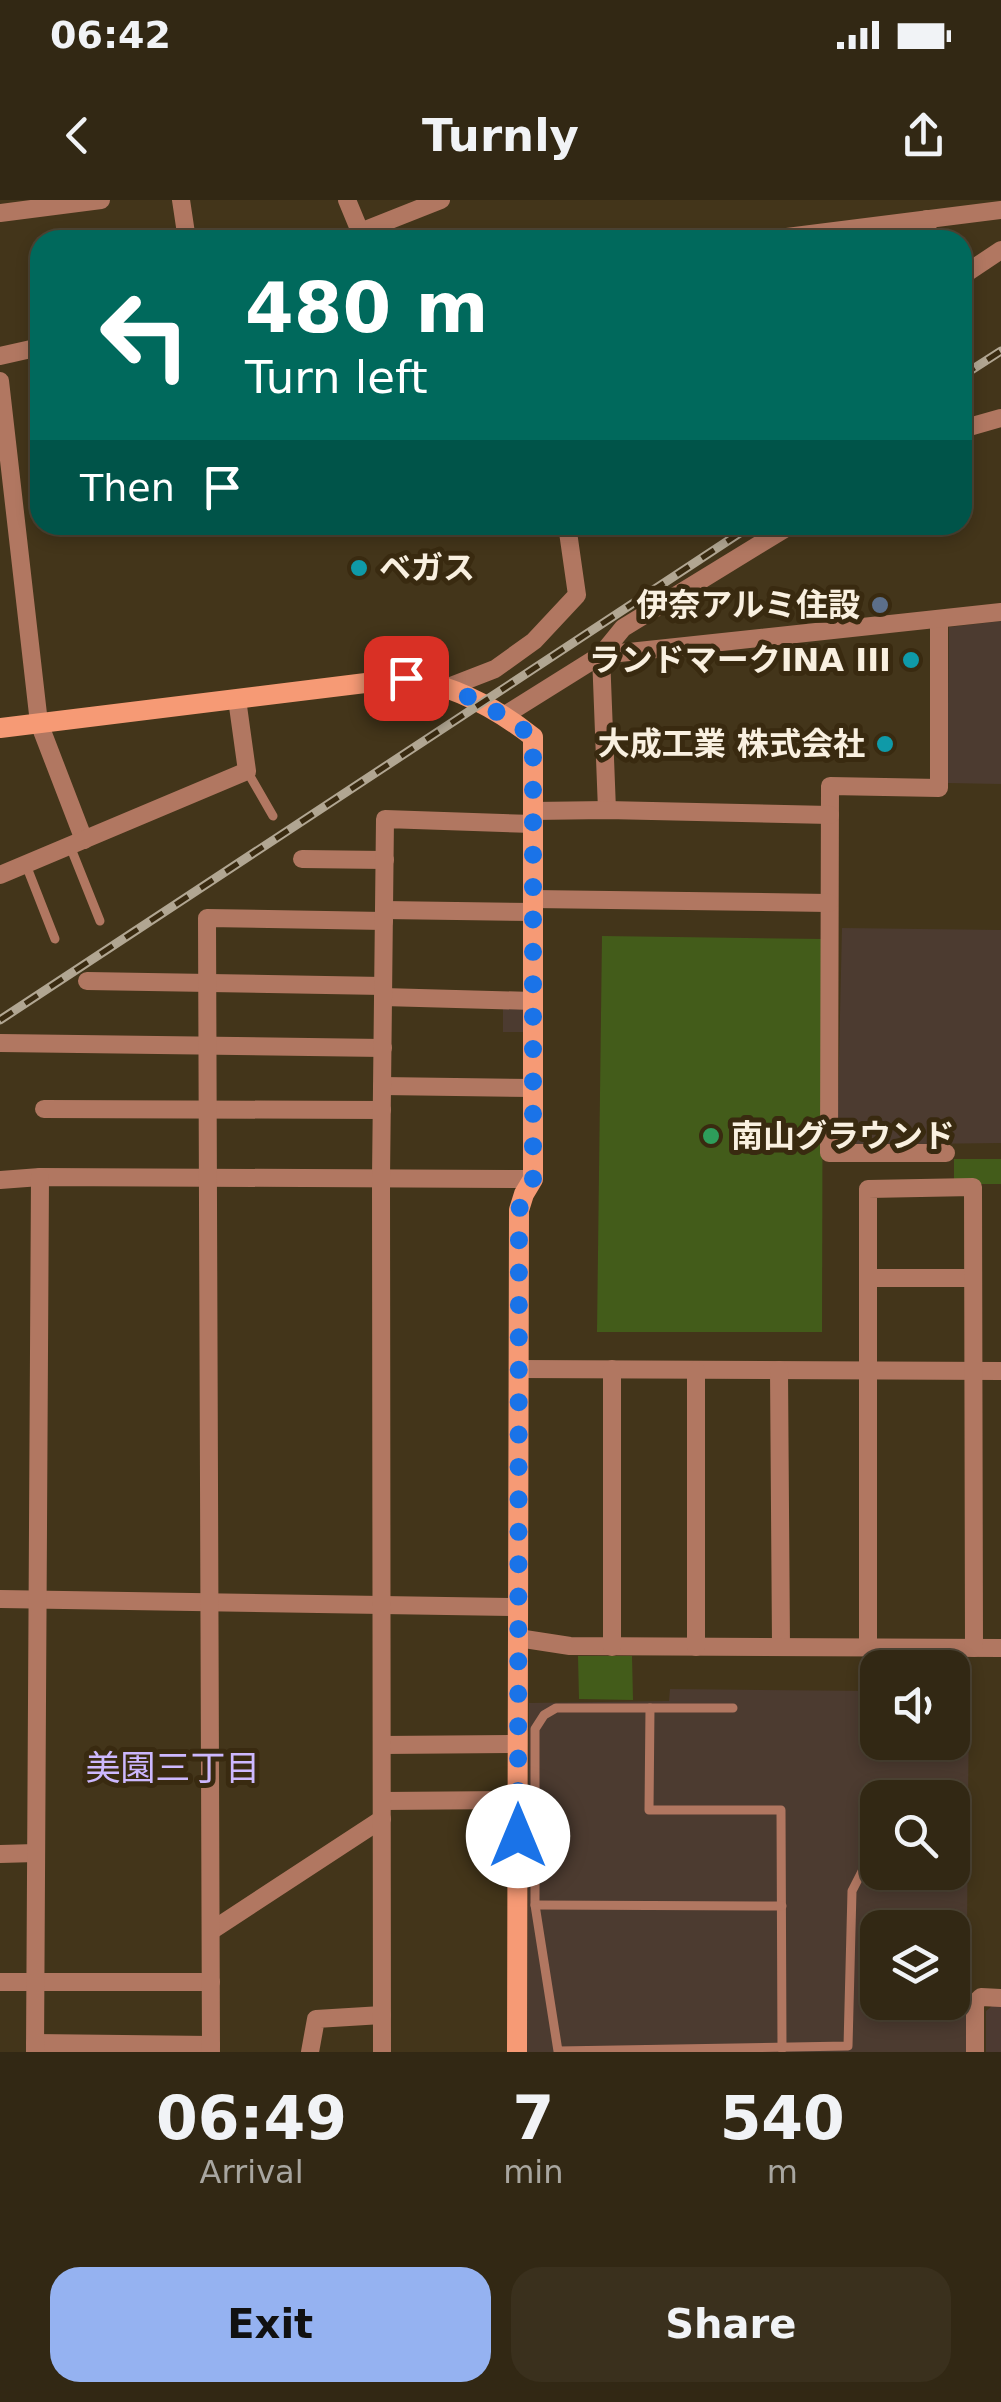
<!DOCTYPE html>
<meta charset="utf-8">
<style>
body{margin:0;font-family:"DejaVu Sans","Noto Sans JP",sans-serif;background:#3a301d;color:#f1f3f6;height:100vh;display:flex;flex-direction:column;font-size:38px;white-space:nowrap}
*{box-sizing:border-box;margin:0}
p{font-size:32px;color:#a8a6a0}
.icon{flex:none;width:55px;height:55px;fill:none;stroke:currentColor;stroke-width:2;stroke-linecap:round;stroke-linejoin:round}
.map{position:relative;height:1852px;overflow:hidden}
.side{display:flex;flex-direction:column;background:#322814;flex:1}
.side>*{flex:none}
.hud{position:absolute;left:30px;top:30px;width:942px;height:305px;border-radius:30px;box-shadow:0 5px 15px #0003,0 0 0 2px #4d4434;background:#00695c;color:#fff;overflow:hidden}
.fabs{position:absolute;left:860px;top:1450px;display:grid;gap:20px}
.fabs a{display:grid;place-items:center;width:110px;height:110px;border-radius:20px;background:#322814;box-shadow:0 5px 15px #0003,0 0 0 2px #4d4434;font-size:50px}
.pin{position:absolute;display:grid;place-items:center;width:85px;height:85px;color:#fff;margin:-42px;border-radius:20px;box-shadow:0 5px 15px #0006}
.me{position:absolute;width:110px;margin:-55px;rotate:0deg;stroke-linejoin:round;filter:drop-shadow(0 0 8px #0008)}
.turn{display:flex;align-items:center;gap:35px;height:210px;padding:0 50px;font-size:45px}
.turn .icon{width:130px;height:130px;stroke-width:2.5}
.turn b{display:block;font-size:70px;line-height:85px}
.then{display:flex;align-items:center;height:95px;padding:0 50px;background:#0003;gap:20px;font-size:38px}
.eta{display:flex;justify-content:space-evenly;align-items:center;height:170px;text-align:center}
.eta b{font-size:60px;font-weight:600;line-height:70px}
.primary-button{display:flex;gap:20px;margin-top:auto;padding:20px 50px}
.primary-button a{flex:1;height:115px;border-radius:30px;background:#95b2f1;color:#111;font-size:40px;font-weight:600;line-height:115px;text-align:center}
.primary-button a+a{background:#3a301d;color:#f1f3f6}
.status{display:flex;justify-content:space-between;align-items:center;height:70px;padding:0 50px;background:#322814;direction:ltr}
.status svg{height:28px;fill:currentColor}
header{display:flex;justify-content:space-between;align-items:center;height:130px;padding:0 50px;background:#322814;font-size:45px;font-weight:600}
.map>svg:first-child{display:block}
.commercial{fill:#4d3a32}
.industrial{fill:#4c3b30;fill-rule:evenodd}
.green{fill:#435c1a}
.lines{fill:none;stroke-linecap:round;stroke-linejoin:round}
.lane{stroke:#b17761;stroke-width:9}
.street{stroke:#b17761;stroke-width:18}
.secondary{stroke:#f69a75;stroke-width:20}
.rail-casing{stroke:#b1a692;stroke-width:9}
.rail{stroke:#392a10;stroke-width:5;stroke-dasharray:15;stroke-linecap:butt}
.route{stroke:#1a73e8;stroke-width:18;stroke-dasharray:0 32.4}
.culture-dot{fill:#0f9aa8;stroke:#392a10;stroke-width:4}
.service-dot{fill:#5c6f8a;stroke:#392a10;stroke-width:4}
.leisure-dot{fill:#2e9e5b;stroke:#392a10;stroke-width:4}
.labels{text-anchor:middle;stroke-width:10;stroke-linejoin:round;paint-order:stroke}
.poi-label{font-size:32px;font-weight:bold;fill:#f9f0e0;stroke:#392a10;text-anchor:end}
.neighbourhood-label{font-size:35px;fill:#cdb8fe;stroke:#392a10}
</style>
<div class="status"><b>06:42</b><svg viewBox="0 0 49 12"><path d="M0 12V9h3v3zM5 12V6h3v6zM10 12V3h3v9zM15 12V0h3v12zM26 1h20v11H26zM47 4h2v5h-2z"/></svg></div>
<header><svg class="icon" aria-label="back" viewBox="0 0 24 24"><path d="M15 5l-7 7 7 7"/></svg>Turnly<svg class="icon" aria-label="share" viewBox="0 0 24 24"><path d="M12 15V3M7 8l5-5 5 5M5 13v7h14v-7"/></svg></header>
<div class="map">
<svg width="1001" height="1852" viewBox="0 0 1001 1852">
<rect width="100%" height="100%" fill="#43351a"/>
<path class="commercial" d="M992 1806H1001V1852H986V1811Z"/>
<g class="industrial">
<path d="M1001 421V584L947 583 949 427Z"/>
<path d="M842 728 1001 730V943L837 945Z"/>
<path d="M503 806H526L525 832H503Z"/>
<path d="M670 1489 877 1491 878 1542H952L953 1492H969L966 1852H527L529 1503 669 1501ZM878 1598H952V1672H878ZM878 1728H952V1802H878Z"/>
</g>
<g class="green">
<path d="M602 736 823 739 822 1132H597Z"/>
<rect x="954" y="959" width="47" height="25"/>
<path d="M578 1456H632L633 1500 579 1499Z"/>
</g>
<g class="lines">
<g class="lane">
<path d="M247 571 273 616"/>
<path d="M70 646 100 721"/>
<path d="M26 665 55 739"/>
<path d="M650 1508 649 1610H781L782 1849"/>
<path d="M733 1508H556L544 1515 535 1529V1705L558 1851 848 1846 852 1691 878 1640"/>
<path d="M952 1609H960"/>
<path d="M535 1705 782 1706"/>
</g>
<g class="street">
<path d="M181 0 187 40"/>
<path d="M347 0 359 29 365 30 441 0"/>
<path d="M0 13 101 0"/>
<path d="M927 19 928 40"/>
<path d="M762 40 1001 10"/>
<path d="M962 76 1001 50"/>
<path d="M0 156 40 147"/>
<path d="M0 181 39 523 84 640"/>
<path d="M962 229 1001 218"/>
<path d="M939 419V588L830 586 829 953H946"/>
<path d="M601 455 1001 412"/>
<path d="M601 455 607 610"/>
<path d="M446 488 495 469 534 441 577 395 567 325"/>
<path d="M505 515 601 455 623 428 791 325"/>
<path d="M533 611 607 610 830 615"/>
<path d="M302 659 385 660"/>
<path d="M0 675 247 571 237 499"/>
<path d="M533 699 829 703"/>
<path d="M384 710 533 712"/>
<path d="M87 781 383 786"/>
<path d="M383 797 533 801"/>
<path d="M0 843 383 848"/>
<path d="M382 886 533 888"/>
<path d="M44 909 382 910"/>
<path d="M0 980 40 977 533 979"/>
<path d="M868 1078H973"/>
<path d="M518 1169 1001 1171"/>
<path d="M779 1170 781 1447"/>
<path d="M0 1399 518 1407"/>
<path d="M518 1438 570 1446 1001 1448"/>
<path d="M612 1447V1169"/>
<path d="M696 1447V1170"/>
<path d="M868 1448V989L973 987 974 1448"/>
<path d="M382 1545 518 1544"/>
<path d="M382 1601 518 1600"/>
<path d="M0 1654 36 1653"/>
<path d="M211 1731 382 1619"/>
<path d="M0 1782H211"/>
<path d="M35 1843 211 1845"/>
<path d="M35 1852 40 977"/>
<path d="M211 1852 207 718 384 721"/>
<path d="M310 1852 316 1819 382 1815"/>
<path d="M382 1852 381 978 385 619 533 624"/>
<path d="M975 1852V1803L981 1797 1001 1798"/>
</g>
<path class="secondary" d="M0 528 406 478C453 485 496 508 533 537V979L524 994 519 1010 517 1852"/>
<defs>
<g id="rail">
<path d="M962 176 1001 151"/>
<path d="M0 820 752 325"/>
</g>
</defs>
<use href="#rail" class="rail-casing"/>
<use href="#rail" class="rail"/>
</g>
<g class="lines">
<path class="route" d="M406 478C453 485 496 508 533 537V979L524 994 519 1010 518 1636"/>
</g>
<g class="culture-dot">
<circle cx="359" cy="368" r="10"/>
<circle cx="911" cy="460" r="10"/>
<circle cx="885" cy="544" r="10"/>
</g>
<circle class="service-dot" cx="880" cy="405" r="10"/>
<circle class="leisure-dot" cx="711" cy="936" r="10"/>
<g class="labels">
<g class="poi-label">
<text x="379" y="379" text-anchor="start">ベガス</text>
<text x="860" y="416">伊奈アルミ住設</text>
<text x="891" y="471">ランドマークINA III</text>
<text x="865" y="555">大成工業 株式会社</text>
<text x="731" y="947" text-anchor="start">南山グラウンド</text>
</g>
<g class="neighbourhood-label">
<text x="173" y="1580">美園三丁目</text>
</g>
</g>
</svg>
<div class="fabs">
<a><svg class="icon" aria-label="sound" viewBox="0 0 24 24"><path d="M4 9h4l5-4v14l-5-4H4zM17 9q2 3 0 6"/></svg></a>
<a><svg class="icon" aria-label="search" viewBox="0 0 24 24"><circle cx="10" cy="10" r="6"/><path d="M15 15l6 6"/></svg></a>
<a><svg class="icon" aria-label="layers" viewBox="0 0 24 24"><path d="M12 4l9 5-9 5-9-5zM3 14l9 5 9-5"/></svg></a>
</div>
<div class="pin" style="left:406px;top:478px;background:#d93025"><svg class="icon" aria-label="arrive" viewBox="0 0 24 24"><path d="M6 21V4h12l-3 4 3 4H6"/></svg></div>
<svg class="me" style="left:518px;top:1636px" viewBox="-20 -20 40 40"><circle r="19" fill="#fff"/><path d="M0-13L10 11 0 6-10 11z" fill="#1a73e8"/></svg>
<div class="hud">
<div class="turn"><svg class="icon" aria-label="left" viewBox="0 0 24 24"><path d="M17 20v-9H6M10 6l-5 5 5 5"/></svg><div><b>480 m</b>Turn left</div></div>
<div class="then">Then<svg class="icon" aria-label="arrive" viewBox="0 0 24 24"><path d="M6 21V4h12l-3 4 3 4H6"/></svg></div>
</div>
</div>
<section class="side">
<div class="eta">
<div><b>06:49</b><p>Arrival</p></div>
<div><b>7</b><p>min</p></div>
<div><b>540</b><p>m</p></div>
</div>
<div class="primary-button"><a>Exit</a><a>Share</a></div>
</section>
